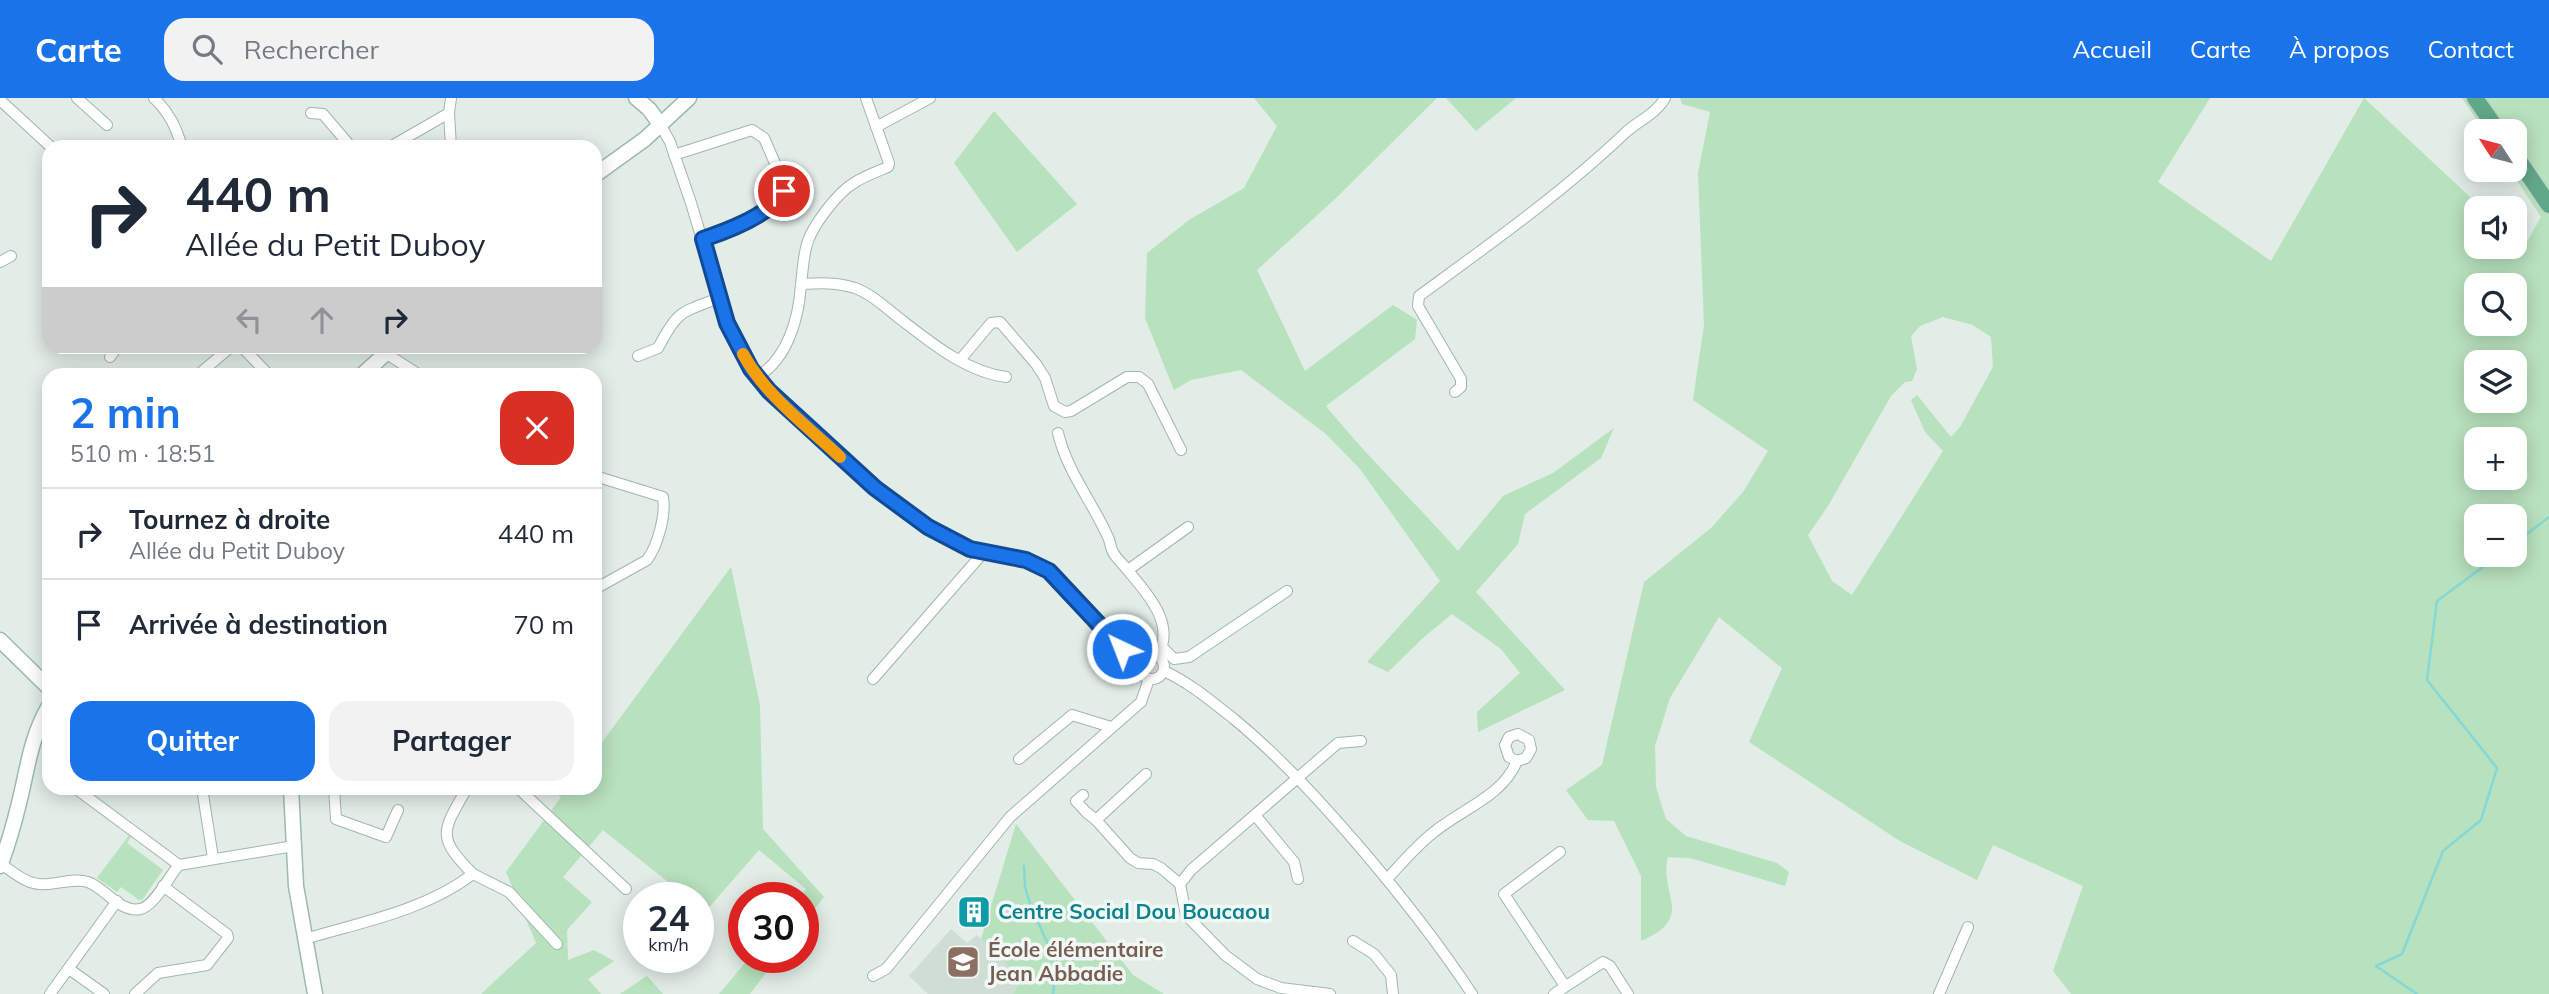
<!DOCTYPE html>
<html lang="fr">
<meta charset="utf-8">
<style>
body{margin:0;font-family:Mulish,sans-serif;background:#f2f2f3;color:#1f2937;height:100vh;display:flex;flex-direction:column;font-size:26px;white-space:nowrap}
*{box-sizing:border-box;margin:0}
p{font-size:23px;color:#747a83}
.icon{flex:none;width:38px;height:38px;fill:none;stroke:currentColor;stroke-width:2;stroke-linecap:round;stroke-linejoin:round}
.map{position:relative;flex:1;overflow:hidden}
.drawer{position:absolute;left:42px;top:270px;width:560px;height:427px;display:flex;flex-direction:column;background:#fff;border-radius:21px;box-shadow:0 4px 18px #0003}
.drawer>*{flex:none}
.hud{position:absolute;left:42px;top:42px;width:560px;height:214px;border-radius:21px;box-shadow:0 4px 18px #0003;background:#fff;color:#1f2937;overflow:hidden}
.needle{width:46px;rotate:306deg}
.buttons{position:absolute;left:2464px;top:21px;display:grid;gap:14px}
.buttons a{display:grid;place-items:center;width:63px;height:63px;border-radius:14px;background:#fff;box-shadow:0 4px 18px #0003;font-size:35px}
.speed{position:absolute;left:623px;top:784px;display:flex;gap:14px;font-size:35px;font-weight:700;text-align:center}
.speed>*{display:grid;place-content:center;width:91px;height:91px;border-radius:50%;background:#fff;box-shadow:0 4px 18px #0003;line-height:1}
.speed small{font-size:18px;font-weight:400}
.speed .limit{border:10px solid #d22;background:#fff;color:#111}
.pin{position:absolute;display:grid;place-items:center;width:60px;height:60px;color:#fff;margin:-30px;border:4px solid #fff;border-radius:50%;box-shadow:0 2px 7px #0007}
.me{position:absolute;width:77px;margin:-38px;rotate:317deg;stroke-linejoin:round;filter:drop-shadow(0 0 5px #0008)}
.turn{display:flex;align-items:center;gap:24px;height:147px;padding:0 28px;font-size:32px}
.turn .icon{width:91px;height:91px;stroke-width:2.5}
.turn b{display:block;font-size:49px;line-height:60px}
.lanes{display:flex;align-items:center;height:66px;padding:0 28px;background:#0003;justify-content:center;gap:35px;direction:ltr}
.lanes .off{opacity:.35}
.round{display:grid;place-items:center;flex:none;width:74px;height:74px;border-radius:21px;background:#f2f2f3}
.headline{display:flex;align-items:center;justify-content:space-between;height:119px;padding:0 28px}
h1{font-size:42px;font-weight:700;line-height:52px;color:#1a73e8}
.primary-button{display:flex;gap:14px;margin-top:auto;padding:14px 28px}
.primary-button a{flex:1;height:80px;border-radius:21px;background:#1a73e8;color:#fff;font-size:28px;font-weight:700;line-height:80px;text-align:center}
.primary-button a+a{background:#f2f2f3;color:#1f2937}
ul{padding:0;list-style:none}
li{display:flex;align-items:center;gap:21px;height:91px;padding:0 28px;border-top:2px solid #e0e1e3}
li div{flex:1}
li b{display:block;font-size:26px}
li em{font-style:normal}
header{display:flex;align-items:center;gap:42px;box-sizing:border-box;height:98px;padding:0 35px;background:#1a73e8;color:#fff}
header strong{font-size:33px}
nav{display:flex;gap:38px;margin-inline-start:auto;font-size:24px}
.search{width:490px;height:63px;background:#f2f2f3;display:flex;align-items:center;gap:18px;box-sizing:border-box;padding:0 24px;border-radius:21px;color:#747a83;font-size:26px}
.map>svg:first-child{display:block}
.built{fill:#cfddd5}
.green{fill:#b8e1bd;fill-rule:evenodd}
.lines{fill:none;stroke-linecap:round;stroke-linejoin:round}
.stream{stroke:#84d8d8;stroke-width:2.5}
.street-casing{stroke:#a3b6ac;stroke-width:12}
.secondary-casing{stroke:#9fbaac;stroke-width:17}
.primary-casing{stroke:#c1cac6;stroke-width:18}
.street{stroke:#fff;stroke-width:10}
.secondary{stroke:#fff;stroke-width:14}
.primary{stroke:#61a88a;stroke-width:16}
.route-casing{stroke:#114b97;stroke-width:18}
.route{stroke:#1a73e8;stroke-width:12}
.slow{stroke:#f59e0b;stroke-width:12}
.labels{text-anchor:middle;stroke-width:7;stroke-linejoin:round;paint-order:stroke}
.culture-label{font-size:21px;font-weight:bold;fill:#0d838f;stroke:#f2f9f5;text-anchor:start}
.education-label{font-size:21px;font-weight:bold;fill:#785e54;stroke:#f2f9f5;text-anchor:start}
</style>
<header>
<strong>Carte</strong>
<div class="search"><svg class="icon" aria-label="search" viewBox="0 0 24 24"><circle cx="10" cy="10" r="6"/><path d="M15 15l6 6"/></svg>Rechercher</div>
<nav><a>Accueil</a><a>Carte</a><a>À propos</a><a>Contact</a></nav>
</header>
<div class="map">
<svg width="2549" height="896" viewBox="0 0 2549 896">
<rect width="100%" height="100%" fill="#e1ede6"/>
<path class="built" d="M951 831 967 845 977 837 1022 880 1013 896H928L909 878Z"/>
<g class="green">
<path d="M1254 0H1437L1335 101 1257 172 1305 273 1393 207 1417 222 1415 241 1326 308C1367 359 1415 404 1458 453L1503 398 1553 375 1614 330 1601 360 1525 416 1518 446 1476 494 1565 592 1478 634 1477 614 1520 575 1501 551 1452 516 1424 539 1388 574 1367 564 1440 483 1360 371 1326 336 1241 272 1191 282 1174 292 1145 220 1147 155 1189 122 1244 90 1277 28Z"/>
<path d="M1446 0H1516L1476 33Z"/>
<path d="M1680 0H2210L2158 84 2271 163 2364 0 2482 110H2476V149H2515V141L2524 149 2541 119 2510 72H2515V33H2484L2462 0H2549V896H2071L2053 873 2083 788 1993 747 1977 782 1900 743 1749 644 1782 570 1719 519 1670 600 1655 648 1656 689 1666 721 1686 738 1777 765 1789 774 1785 788 1690 760 1668 759C1658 795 1697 819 1641 843V778L1614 723 1588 722 1566 692 1602 667 1644 484 1711 430 1743 394 1768 353 1693 302 1704 227 1698 75 1710 14 1682 6ZM2476 187H2515V226H2476ZM1943 219 1973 227 1991 239 1993 269 1960 329 1951 339 1917 297 1911 302 1925 334 1943 353 1852 497 1832 483 1808 437 1828 408 1891 298 1905 284 1912 283 1917 271 1911 238 1920 228ZM2476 264H2515V303H2476ZM2476 341H2515V380H2476ZM2476 418H2515V457H2476Z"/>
<path d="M994 13 1077 106 1017 154 954 65Z"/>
<path d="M731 469 760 607 763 731 824 799 803 826V800H799L806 791 759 752 705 814 698 808V800H688L603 732 563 779 592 804 567 832 568 862 594 852 614 863 588 881 601 896H481L536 845 506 774 561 699 549 690H595V654Z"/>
<path d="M1016 726 1133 877 1164 896H1013L1022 880 981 841Z"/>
<path d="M130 736 132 737 127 745 163 772 142 802H139L121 789 117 794 97 780Z"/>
<path d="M750 859H778L750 896H719Z"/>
<path d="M647 878 663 896H620Z"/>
</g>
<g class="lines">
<g class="stream">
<path d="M2515 445 2549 419"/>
<path d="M1024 768 1025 789 1031 809 1052 855 1055 877 1053 896"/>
<path d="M2417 896 2376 868 2402 856 2443 753 2481 722 2497 670 2427 582 2437 503 2499 457"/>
</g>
<defs>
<g id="street">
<path d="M77 0 107 27"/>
<path d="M154 0C169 14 176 29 182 49"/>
<path d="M0 2 51 49"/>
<path d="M311 15 323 16 351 49"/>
<path d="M660 26 670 44 691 105 727 225 751 271 769 293 875 390 928 429 970 451 1026 462 1049 473 1122 551 1142 562"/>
<path d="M876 29 930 0"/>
<path d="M390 49 449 15"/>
<path d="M451 49 449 15 451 0"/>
<path d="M674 57 752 32 764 40 784 86C785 112 724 134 703 141"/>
<path d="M0 164 11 158"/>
<path d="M801 186C820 185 837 184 855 190 871 196 885 209 899 220 930 244 966 274 1006 279"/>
<path d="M241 248 268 276"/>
<path d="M387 256 418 276"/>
<path d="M638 258 658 250C678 212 680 215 719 200"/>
<path d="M110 259 118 248"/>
<path d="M960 262 991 225 1000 224 1036 266 1045 280 1054 308 1065 314 1071 313 1127 279H1139L1148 286 1181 352"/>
<path d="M199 276 232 248"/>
<path d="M757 279C788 261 799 219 801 186 803 172 803 157 808 143 814 126 838 94 854 85 864 78 876 74 888 69L889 65 866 0"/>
<path d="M1455 294 1461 289V281L1418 208 1419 198C1490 146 1562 95 1625 35 1638 23 1657 15 1665 0"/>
<path d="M1058 335C1067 373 1091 402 1107 437 1110 442 1110 447 1112 452 1114 458 1121 464 1125 469 1144 492 1178 526 1157 558"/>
<path d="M595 378 663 399C666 417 658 447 647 462L595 491"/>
<path d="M1128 472 1188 429"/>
<path d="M1162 549 1174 561 1189 559 1287 493"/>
<circle cx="1152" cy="569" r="12"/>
<path d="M1164 573C1190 585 1211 603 1234 621 1280 659 1319 702 1358 747 1399 795 1437 843 1472 896"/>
<path d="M873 581 983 455"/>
<path d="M1019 661 1072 617 1111 629"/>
<path d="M1146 676 1096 722 1130 760 1138 765 1153 766 1161 770 1180 786"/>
<path d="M75 690 179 767"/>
<path d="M202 690 213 760"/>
<path d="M334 690 336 721 386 739 398 712"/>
<path d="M518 690 626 791"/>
<path d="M1083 697 1076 703 1086 714 1096 722"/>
<path d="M1255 717 1294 764 1298 781"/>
<path d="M1560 754 1504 796 1565 888"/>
<path d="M1 766C12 773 25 785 39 786 55 788 72 779 88 784 105 790 120 815 140 811 154 809 169 778 179 767L294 748"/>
<path d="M473 776 509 794 557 846"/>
<path d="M1387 781C1402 765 1416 748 1434 734 1462 711 1503 698 1517 663L1526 660 1531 651 1529 642 1518 636 1509 639 1505 647 1509 659 1517 663"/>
<path d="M305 841C362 824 424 813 473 776 435 738 443 733 467 690"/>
<path d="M1353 843 1374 856 1391 877 1393 896"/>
<path d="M69 871 104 896"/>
<path d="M873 878 886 871 1010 719 1141 604 1149 581"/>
<path d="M50 896 117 803"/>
<path d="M135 896 158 875 207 867 228 840 227 836 163 788"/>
<path d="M1330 896 1281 890 1257 881 1225 857 1186 817 1180 786 1191 772 1338 645 1361 643"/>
<path d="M1554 896 1603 864 1610 868 1628 896"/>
<path d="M1939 896 1968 829"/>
</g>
<g id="secondary">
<path d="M636 0 649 11 660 26"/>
<path d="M595 77 645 41 689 0"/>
<path d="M363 276 394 248"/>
<path d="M0 542 49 590"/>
<path d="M291 690 296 788 315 896"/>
<path d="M0 768C10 742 17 715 23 688 29 660 34 633 49 608"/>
</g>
<g id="primary">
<path d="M2475 0 2498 33"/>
<path d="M2515 57 2549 107"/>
</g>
</defs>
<use href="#street" class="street-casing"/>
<use href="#secondary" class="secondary-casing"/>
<use href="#primary" class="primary-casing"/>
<use href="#street" class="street"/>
<use href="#secondary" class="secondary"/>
<use href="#primary" class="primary"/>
</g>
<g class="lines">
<defs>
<path id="route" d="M784 93C772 116 727 133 703 141L727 225 751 271 769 293 875 390 928 429 970 451 1026 462 1049 473 1122 551"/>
</defs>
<use href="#route" class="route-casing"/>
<use href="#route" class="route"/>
<path class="slow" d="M743 256C766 298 806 327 840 359"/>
</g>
<defs>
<symbol id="building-square" viewBox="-11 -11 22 22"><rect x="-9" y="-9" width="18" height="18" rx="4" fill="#0f9aa8" stroke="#f2f9f5"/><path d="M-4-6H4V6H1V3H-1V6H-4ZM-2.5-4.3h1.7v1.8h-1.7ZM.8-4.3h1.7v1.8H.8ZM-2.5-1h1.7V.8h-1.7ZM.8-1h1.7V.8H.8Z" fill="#fff"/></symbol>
<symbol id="school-square" viewBox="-11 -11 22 22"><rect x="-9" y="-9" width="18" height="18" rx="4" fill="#8d6e63" stroke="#f2f9f5"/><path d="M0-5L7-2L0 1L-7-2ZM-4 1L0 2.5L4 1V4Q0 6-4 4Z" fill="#fff"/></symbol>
</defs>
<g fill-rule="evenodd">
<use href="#building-square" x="955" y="795" width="38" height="38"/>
<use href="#school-square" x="944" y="845" width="38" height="38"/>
</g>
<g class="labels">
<g class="culture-label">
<text x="998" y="821">Centre Social Dou Boucaou</text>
</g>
<g class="education-label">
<text x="988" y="859">École élémentaire<tspan x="988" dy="24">Jean Abbadie</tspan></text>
</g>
</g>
</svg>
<div class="buttons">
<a><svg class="needle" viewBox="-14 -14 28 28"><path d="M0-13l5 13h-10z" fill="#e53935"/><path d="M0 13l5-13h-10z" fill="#747a83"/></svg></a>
<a><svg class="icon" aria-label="sound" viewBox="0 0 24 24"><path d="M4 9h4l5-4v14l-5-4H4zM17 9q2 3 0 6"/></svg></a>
<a><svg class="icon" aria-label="search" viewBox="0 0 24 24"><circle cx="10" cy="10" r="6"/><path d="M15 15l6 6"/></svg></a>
<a><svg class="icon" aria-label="layers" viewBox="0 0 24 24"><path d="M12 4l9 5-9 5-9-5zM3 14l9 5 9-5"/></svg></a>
<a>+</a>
<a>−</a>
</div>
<div class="speed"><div>24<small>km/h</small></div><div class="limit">30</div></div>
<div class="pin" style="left:784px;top:93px;background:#d93025"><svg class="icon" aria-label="arrive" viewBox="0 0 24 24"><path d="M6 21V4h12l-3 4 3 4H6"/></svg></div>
<svg class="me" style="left:1122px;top:551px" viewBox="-20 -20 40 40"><circle r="17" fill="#1a73e8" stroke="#fff" stroke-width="3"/><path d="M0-11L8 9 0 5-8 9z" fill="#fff"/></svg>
<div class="hud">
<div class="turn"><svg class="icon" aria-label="right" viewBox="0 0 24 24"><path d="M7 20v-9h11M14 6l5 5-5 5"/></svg><div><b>440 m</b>Allée du Petit Duboy</div></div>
<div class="lanes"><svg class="icon off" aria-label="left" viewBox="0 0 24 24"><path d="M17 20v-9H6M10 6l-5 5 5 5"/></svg><svg class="icon off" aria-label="ahead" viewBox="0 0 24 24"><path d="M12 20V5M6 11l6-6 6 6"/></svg><svg class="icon" aria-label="right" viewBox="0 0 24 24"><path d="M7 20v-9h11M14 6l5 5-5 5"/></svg></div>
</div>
<section class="drawer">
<div class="headline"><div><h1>2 min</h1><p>510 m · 18:51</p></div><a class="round" style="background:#d93025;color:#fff"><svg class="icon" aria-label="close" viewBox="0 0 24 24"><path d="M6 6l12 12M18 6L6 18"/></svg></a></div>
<ul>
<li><svg class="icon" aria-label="right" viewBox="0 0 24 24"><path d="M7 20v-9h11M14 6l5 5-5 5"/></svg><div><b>Tournez à droite</b><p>Allée du Petit Duboy</p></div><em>440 m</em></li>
<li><svg class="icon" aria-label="arrive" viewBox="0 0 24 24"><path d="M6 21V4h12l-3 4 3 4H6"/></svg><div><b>Arrivée à destination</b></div><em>70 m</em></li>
</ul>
<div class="primary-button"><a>Quitter</a><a>Partager</a></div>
</section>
</div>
